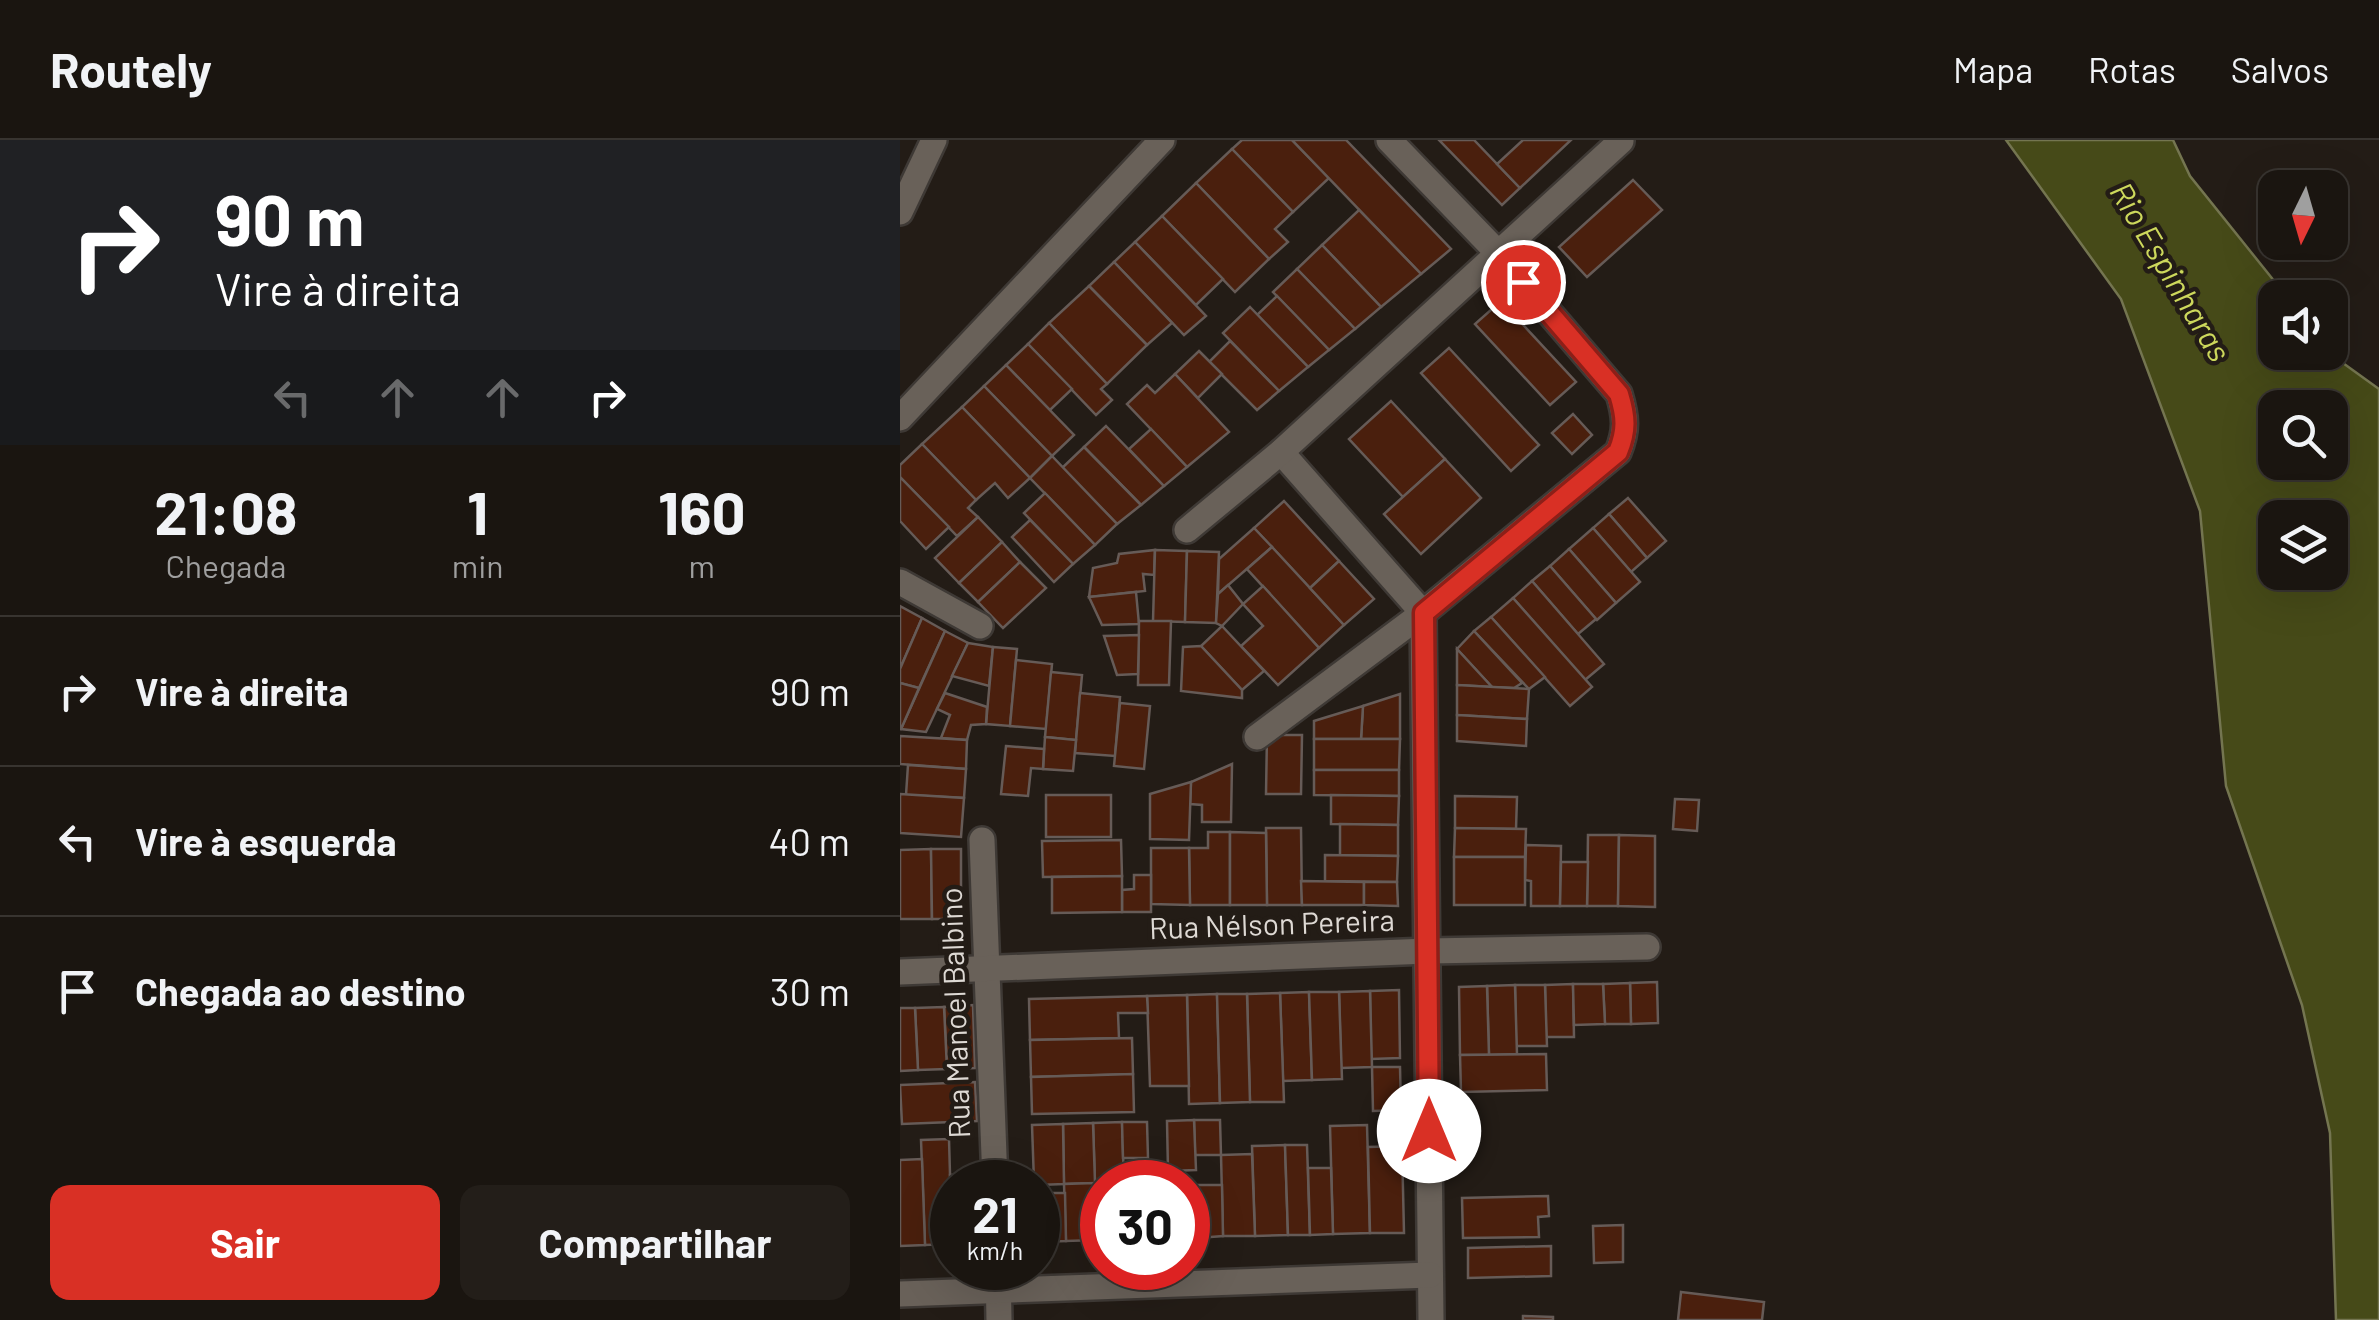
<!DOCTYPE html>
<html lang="pt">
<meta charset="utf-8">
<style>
body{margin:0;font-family:Barlow,sans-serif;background:#231e19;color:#f1f3f6;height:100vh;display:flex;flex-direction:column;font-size:38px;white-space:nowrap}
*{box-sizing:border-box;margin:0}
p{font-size:32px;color:#9f9f9f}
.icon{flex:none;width:55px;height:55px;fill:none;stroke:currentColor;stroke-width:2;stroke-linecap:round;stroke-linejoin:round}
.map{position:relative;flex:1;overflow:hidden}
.details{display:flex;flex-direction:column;background:#1a1510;width:900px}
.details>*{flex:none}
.hud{background:#202124;color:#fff;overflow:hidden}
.needle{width:65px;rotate:185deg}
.buttons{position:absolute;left:1358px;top:30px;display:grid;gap:20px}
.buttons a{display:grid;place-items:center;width:90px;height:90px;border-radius:20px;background:#1a1510;box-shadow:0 10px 40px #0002,0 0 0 2px #383430;font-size:50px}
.speed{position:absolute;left:30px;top:1020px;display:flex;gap:20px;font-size:50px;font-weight:700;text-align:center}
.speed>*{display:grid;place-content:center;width:130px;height:130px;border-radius:50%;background:#1a1510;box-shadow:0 10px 40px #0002,0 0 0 2px #383430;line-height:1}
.speed small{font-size:25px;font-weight:400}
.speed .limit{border:15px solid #d22;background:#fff;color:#111}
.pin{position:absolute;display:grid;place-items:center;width:85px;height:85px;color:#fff;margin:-42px;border:5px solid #fff;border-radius:50%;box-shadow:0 2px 10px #0007}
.me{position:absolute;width:110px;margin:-55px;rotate:0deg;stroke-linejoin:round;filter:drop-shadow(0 0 8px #0008)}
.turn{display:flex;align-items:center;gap:35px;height:210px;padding:0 50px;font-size:45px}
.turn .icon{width:130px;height:130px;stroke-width:2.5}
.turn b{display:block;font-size:70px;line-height:85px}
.lanes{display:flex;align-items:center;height:95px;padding:0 50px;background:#0003;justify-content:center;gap:50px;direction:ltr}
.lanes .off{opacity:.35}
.eta{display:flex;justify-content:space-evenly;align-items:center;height:170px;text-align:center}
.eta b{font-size:60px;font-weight:700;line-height:70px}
.cta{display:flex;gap:20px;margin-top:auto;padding:20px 50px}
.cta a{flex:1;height:115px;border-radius:20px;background:#d93025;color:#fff;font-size:40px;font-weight:700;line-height:115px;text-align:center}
.cta a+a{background:#231e19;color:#f1f3f6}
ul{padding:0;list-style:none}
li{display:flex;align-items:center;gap:30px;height:150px;padding:0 50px;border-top:2px solid #383430}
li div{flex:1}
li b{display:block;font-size:38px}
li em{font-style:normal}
header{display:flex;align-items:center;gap:60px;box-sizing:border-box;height:140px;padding:0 50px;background:#1a1510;border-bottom:2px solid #383430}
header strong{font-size:48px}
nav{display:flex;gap:55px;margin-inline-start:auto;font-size:35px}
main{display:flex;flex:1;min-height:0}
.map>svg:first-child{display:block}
.water{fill:#464a18;stroke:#747550;stroke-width:2.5;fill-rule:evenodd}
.building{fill:#4a1f0d;stroke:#665b57;stroke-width:2.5}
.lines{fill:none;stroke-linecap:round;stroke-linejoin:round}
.minor-casing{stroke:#3e3935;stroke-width:30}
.minor{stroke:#696159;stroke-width:25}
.route-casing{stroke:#8d1f18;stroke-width:25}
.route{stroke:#d93025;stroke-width:18}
.labels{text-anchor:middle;stroke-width:9;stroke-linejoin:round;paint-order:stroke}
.street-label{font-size:30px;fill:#ded9d4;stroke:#231c16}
.water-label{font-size:32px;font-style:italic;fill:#cdd85c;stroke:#231c16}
</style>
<header>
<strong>Routely</strong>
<nav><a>Mapa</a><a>Rotas</a><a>Salvos</a></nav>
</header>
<main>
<section class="details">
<div class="hud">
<div class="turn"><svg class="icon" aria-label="right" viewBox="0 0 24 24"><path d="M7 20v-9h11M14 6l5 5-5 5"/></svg><div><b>90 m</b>Vire à direita</div></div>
<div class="lanes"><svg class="icon off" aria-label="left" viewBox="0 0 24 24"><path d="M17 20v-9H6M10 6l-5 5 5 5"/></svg><svg class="icon off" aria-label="ahead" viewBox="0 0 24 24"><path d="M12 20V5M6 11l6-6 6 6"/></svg><svg class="icon off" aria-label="ahead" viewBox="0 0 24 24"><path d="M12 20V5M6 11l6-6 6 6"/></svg><svg class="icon" aria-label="right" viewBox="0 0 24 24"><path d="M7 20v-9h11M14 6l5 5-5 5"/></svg></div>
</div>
<div class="eta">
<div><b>21:08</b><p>Chegada</p></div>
<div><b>1</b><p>min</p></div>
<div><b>160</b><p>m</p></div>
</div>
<ul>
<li><svg class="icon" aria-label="right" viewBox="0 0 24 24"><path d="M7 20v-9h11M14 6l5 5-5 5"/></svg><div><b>Vire à direita</b></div><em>90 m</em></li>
<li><svg class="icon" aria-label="left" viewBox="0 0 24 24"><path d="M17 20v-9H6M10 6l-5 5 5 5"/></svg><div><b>Vire à esquerda</b></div><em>40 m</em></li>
<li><svg class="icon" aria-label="arrive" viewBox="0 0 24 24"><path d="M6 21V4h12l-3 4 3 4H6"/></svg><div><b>Chegada ao destino</b></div><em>30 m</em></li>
</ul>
<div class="cta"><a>Sair</a><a>Compartilhar</a></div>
</section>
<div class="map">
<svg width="1479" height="1180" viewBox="0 0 1479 1180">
<rect width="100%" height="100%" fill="#231c16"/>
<path class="water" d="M1106 0H1273L1290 36 1387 157 1375 158V212L1429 213 1479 249V1180H1436L1430 993 1402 865 1326 646 1300 371 1221 159ZM1375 268H1430V322H1375ZM1375 378H1430V432H1375Z"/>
<g class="building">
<path d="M342 0H392L429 38 393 72 332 9Z"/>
<path d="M392 0H446L551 109 521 134Z"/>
<path d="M539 0H574L620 48 602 65Z"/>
<path d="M623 0H671L620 48 597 24Z"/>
<path d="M332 9 393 72 375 89 388 102 369 119 296 43Z"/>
<path d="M733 40 762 70 687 137 659 107Z"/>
<path d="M296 43 369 119 335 152 262 76Z"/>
<path d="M459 70 521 134 481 167 422 105Z"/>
<path d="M262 76 323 139 296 165 235 102Z"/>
<path d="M235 102 306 176 284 195 214 122Z"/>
<path d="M422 105 481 167 455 189 397 129Z"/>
<path d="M214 122 272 183 247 205 189 146Z"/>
<path d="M397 129 455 189 429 210 373 152Z"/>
<path d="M189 146 247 205 207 244 149 183Z"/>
<path d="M377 156 429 210 408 227 357 175Z"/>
<path d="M601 161 676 242 650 265 575 184Z"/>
<path d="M350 167 408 227 379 251 323 193Z"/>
<path d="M149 183 207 244 201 249 212 260 196 275 128 204Z"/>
<path d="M330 201 379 251 357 270 309 222Z"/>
<path d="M128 204 172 249 150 270 106 225Z"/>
<path d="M549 208 639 305 611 331 521 233Z"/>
<path d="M299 211 322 234 298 258 275 234Z"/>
<path d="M106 225 174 295 152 316 84 246Z"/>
<path d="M275 234 329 292 287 327 227 264 247 245 255 253Z"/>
<path d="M84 246 152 316 130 338 62 267Z"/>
<path d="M491 261 545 319 503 357 449 299Z"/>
<path d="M62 267 130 338 108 358 95 343 76 360 22 304Z"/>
<path d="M673 274 692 295 672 314 652 293Z"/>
<path d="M206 286 264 346 241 365 184 307Z"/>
<path d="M251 289 287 327 264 346 229 309Z"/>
<path d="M22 304 76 360 68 368 78 377 57 396 0 337V325Z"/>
<path d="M184 307 241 365 217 384 162 328Z"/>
<path d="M152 316 217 384 195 405 130 338Z"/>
<path d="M545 319 581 358 521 414 484 374Z"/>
<path d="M0 337 49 387 26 409 0 381Z"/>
<path d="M145 353 195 405 173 424 124 373Z"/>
<path d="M728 358 766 401 747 418 709 374Z"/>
<path d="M384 361 439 421 410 448 354 388Z"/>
<path d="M709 374 747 418 731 432 693 388Z"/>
<path d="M78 377 102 402 59 443 35 418Z"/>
<path d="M130 380 173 424 154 442 112 397Z"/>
<path d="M354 388 372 407 318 454 319 419Z"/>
<path d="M693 388 740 442 716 463 669 409Z"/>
<path d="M102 402 120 422 78 462 59 443Z"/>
<path d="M372 407 444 485 419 508 347 429Z"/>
<path d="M669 409 716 463 697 480 650 426Z"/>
<path d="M255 410 254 435 243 434 245 451 189 457 193 428 217 423 219 414Z"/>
<path d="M255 410 287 411 285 482 253 481Z"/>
<path d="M287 411 319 412 316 483 285 482Z"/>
<path d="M439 421 474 459 444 485 410 448Z"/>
<path d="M120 422 146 448 103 488 78 462Z"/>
<path d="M650 426 696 479 678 494 632 441Z"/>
<path d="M632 441 704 524 685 540 613 458Z"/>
<path d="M328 445 343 464 322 486 316 483 318 454Z"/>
<path d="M363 446 419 508 378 545 341 506 363 486 343 464Z"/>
<path d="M236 452 239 484 202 485 189 457Z"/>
<path d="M613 458 692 547 670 566 591 477Z"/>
<path d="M0 466 22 478 0 529Z"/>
<path d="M591 477 645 537 629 549 574 491Z"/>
<path d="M22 478 45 491 19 548 0 543V529Z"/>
<path d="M239 481H271L269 545H238Z"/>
<path d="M322 486 364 531 342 550 301 506Z"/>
<path d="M45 491 68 503 26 592 1 589Z"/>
<path d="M574 491 622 543 614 548 592 547 557 509Z"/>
<path d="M239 495 238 534 217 535 204 496Z"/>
<path d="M68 503 93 507 89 546 52 536Z"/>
<path d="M301 506 342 550V558L281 551 283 507Z"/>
<path d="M93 507 117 509 110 586 86 584Z"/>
<path d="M557 509 592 547 557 545Z"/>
<path d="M116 520 152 524 146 589 110 586Z"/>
<path d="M151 532 182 535 176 600 145 597Z"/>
<path d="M0 543 19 548 1 589H0Z"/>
<path d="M557 545 629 549 627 579 557 575Z"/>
<path d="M45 553 87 567 86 584 71 585 67 600 41 598 50 575 37 569Z"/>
<path d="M180 553 220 557 215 616 175 613Z"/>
<path d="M500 554V599H461L463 566Z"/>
<path d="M220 563 250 566 244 629 214 626Z"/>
<path d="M463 566 461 599H414V581Z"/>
<path d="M557 575 627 579 626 606 557 601Z"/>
<path d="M367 595H402L401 654H366Z"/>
<path d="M0 596 67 600 66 629 0 624Z"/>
<path d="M145 597 176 600 173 631 143 629Z"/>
<path d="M414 599H500L499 630H414Z"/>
<path d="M106 606 144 609 143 629 131 628 128 656 101 654Z"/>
<path d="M332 624 331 682H302V665L290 664 291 642Z"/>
<path d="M8 625 66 629 64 658 6 655Z"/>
<path d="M414 630H499V656L414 655Z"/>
<path d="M291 642 289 700 250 699V654Z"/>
<path d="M0 654 64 658 61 697 0 693Z"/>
<rect x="146" y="655" width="65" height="42"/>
<path d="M431 655 499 656 498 685 431 684Z"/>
<path d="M555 656 617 657 616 689 555 688Z"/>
<path d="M775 659 799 660 797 691 773 689Z"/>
<path d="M440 684 498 685V716L440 715Z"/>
<path d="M366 688H401L402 765H367Z"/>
<path d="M555 688 626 689 625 717H554Z"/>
<path d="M308 692H330V765H290L289 708H308Z"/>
<path d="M330 692 366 693 367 765H330Z"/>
<path d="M688 695H719L718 766H687Z"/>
<path d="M719 695 755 696V767L718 766Z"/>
<path d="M221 700 222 736 143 737 142 701Z"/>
<path d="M626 705 661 706 660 766H631V741L625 740Z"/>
<path d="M251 708H289L290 765 251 764Z"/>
<path d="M31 709 32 779H0V710Z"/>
<path d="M31 709H61V779H32Z"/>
<path d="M425 715 498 716 497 742 425 741Z"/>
<rect x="554" y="717" width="71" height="48"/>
<path d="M661 722H688L687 766H660Z"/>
<path d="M234 735H251V772H222V750L234 749Z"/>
<path d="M222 736V772L152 773V737Z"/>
<path d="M401 741 464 742V765H402Z"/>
<path d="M464 742H497L498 766 464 765Z"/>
<path d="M757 842 758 883 731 884 730 843Z"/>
<path d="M730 843 731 884H705L703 844Z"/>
<path d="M673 844 674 897H646L645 845Z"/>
<path d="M673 844H703L705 884 674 885Z"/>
<path d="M615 845H645L647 906H616Z"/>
<path d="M615 845 617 914 589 915 587 846Z"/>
<path d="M587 846 589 915H560L559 847Z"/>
<path d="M499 850 500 918 471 919 470 851Z"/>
<path d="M470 851 472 927 441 928 439 852Z"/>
<path d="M409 852 412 940 383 941 380 853Z"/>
<path d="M409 852H439L442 939 412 940Z"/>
<path d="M380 853 384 962H350L347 854Z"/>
<path d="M317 854 320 963 289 964 287 855Z"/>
<path d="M317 854H347L350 962 320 963Z"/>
<path d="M287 855 289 946H250L247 856Z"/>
<path d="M247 856 248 873H218L219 898 130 900 129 859Z"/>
<path d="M73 865 75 928 47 929 44 867Z"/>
<path d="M44 867 47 929 18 930 15 868Z"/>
<path d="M0 868H15L18 930 0 931Z"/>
<path d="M232 898 233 934 131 937 130 900Z"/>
<path d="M646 914 647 950 561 952 560 915Z"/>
<path d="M472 927H500L501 970 473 971Z"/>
<path d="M233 934 234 972 132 974 131 937Z"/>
<path d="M75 942 77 981 2 984 0 945Z"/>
<path d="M294 980H320L321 1015H295Z"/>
<path d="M294 980 296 1030 268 1031 267 981Z"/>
<path d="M222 982 224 1042 195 1043 193 983Z"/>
<path d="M222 982H247L248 1018H223Z"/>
<path d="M193 983 195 1043 164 1044 163 984Z"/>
<path d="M163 984 164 1044 138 1045V1042H134L132 985Z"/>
<path d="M467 985 470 1093 433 1094 430 986Z"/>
<path d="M49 999 52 1104 25 1105 21 1000Z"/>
<path d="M385 1005 388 1095 355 1096 352 1006Z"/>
<path d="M385 1005H407L410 1095H388Z"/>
<path d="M502 1006 504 1093H470L468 1007Z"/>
<path d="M352 1014 355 1096H323L321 1015Z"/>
<path d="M22 1019 25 1105 0 1106V1020Z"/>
<path d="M408 1028H431L433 1094 410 1095Z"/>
<path d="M79 1034V1042H52V1088L50 1035Z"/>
<path d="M195 1043 196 1100 166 1101 164 1044Z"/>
<path d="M296 1045H322L323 1096 298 1098Z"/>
<path d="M138 1053H165L166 1101 138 1102Z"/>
<path d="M288 1054H296L298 1098H288Z"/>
<path d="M195 1056H202V1100H196Z"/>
<path d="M648 1056 649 1076 638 1077 639 1097 563 1098 562 1058Z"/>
<path d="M723 1085V1122L694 1123 693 1086Z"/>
<path d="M651 1106V1136L568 1138V1108Z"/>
<path d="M781 1152 864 1162 862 1180H778Z"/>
<path d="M623 1176 653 1177V1180H623Z"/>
</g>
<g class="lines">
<defs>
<g id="minor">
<path d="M0 72 34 0"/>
<path d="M0 278 262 0"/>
<path d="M381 312 523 473 531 1180"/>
<path d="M287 390 381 312 721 1"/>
<path d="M0 442 80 486"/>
<path d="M357 597 523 473 718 312C727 290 726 277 719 254L599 114 489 0"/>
<path d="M82 700 95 1042"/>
<path d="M0 832 528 811 747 807"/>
<path d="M98 1128 99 1180"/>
<path d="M0 1154 530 1135"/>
</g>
</defs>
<use href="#minor" class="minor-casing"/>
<use href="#minor" class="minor"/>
</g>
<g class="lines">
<defs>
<path id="route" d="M529 991 524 473 718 312C727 290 726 277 719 254L623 142"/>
</defs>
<use href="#route" class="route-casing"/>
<use href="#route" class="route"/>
</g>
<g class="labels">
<g class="street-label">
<text transform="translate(372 785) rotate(-2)" y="10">Rua Nélson Pereira</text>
<text transform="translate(56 873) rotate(-92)" y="10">Rua Manoel Balbino</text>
</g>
<g class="water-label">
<text transform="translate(1270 132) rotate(59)" y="11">Rio Espinharas</text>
</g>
</g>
</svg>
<div class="buttons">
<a><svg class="needle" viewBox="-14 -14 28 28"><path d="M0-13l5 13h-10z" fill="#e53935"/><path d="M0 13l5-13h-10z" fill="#9f9f9f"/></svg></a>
<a><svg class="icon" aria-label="sound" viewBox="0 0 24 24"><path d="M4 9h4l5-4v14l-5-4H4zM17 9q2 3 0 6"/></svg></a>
<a><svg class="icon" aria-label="search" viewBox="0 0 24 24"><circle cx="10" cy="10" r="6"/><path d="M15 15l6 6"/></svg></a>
<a><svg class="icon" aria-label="layers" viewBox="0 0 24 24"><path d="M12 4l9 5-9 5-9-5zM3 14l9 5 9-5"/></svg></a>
</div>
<div class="speed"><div>21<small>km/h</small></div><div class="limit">30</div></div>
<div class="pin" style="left:623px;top:142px;background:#d93025"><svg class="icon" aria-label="arrive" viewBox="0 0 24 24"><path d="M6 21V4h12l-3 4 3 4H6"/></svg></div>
<svg class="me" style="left:529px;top:991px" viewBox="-20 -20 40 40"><circle r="19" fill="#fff"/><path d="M0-13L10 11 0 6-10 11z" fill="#d93025"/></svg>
</div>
</main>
